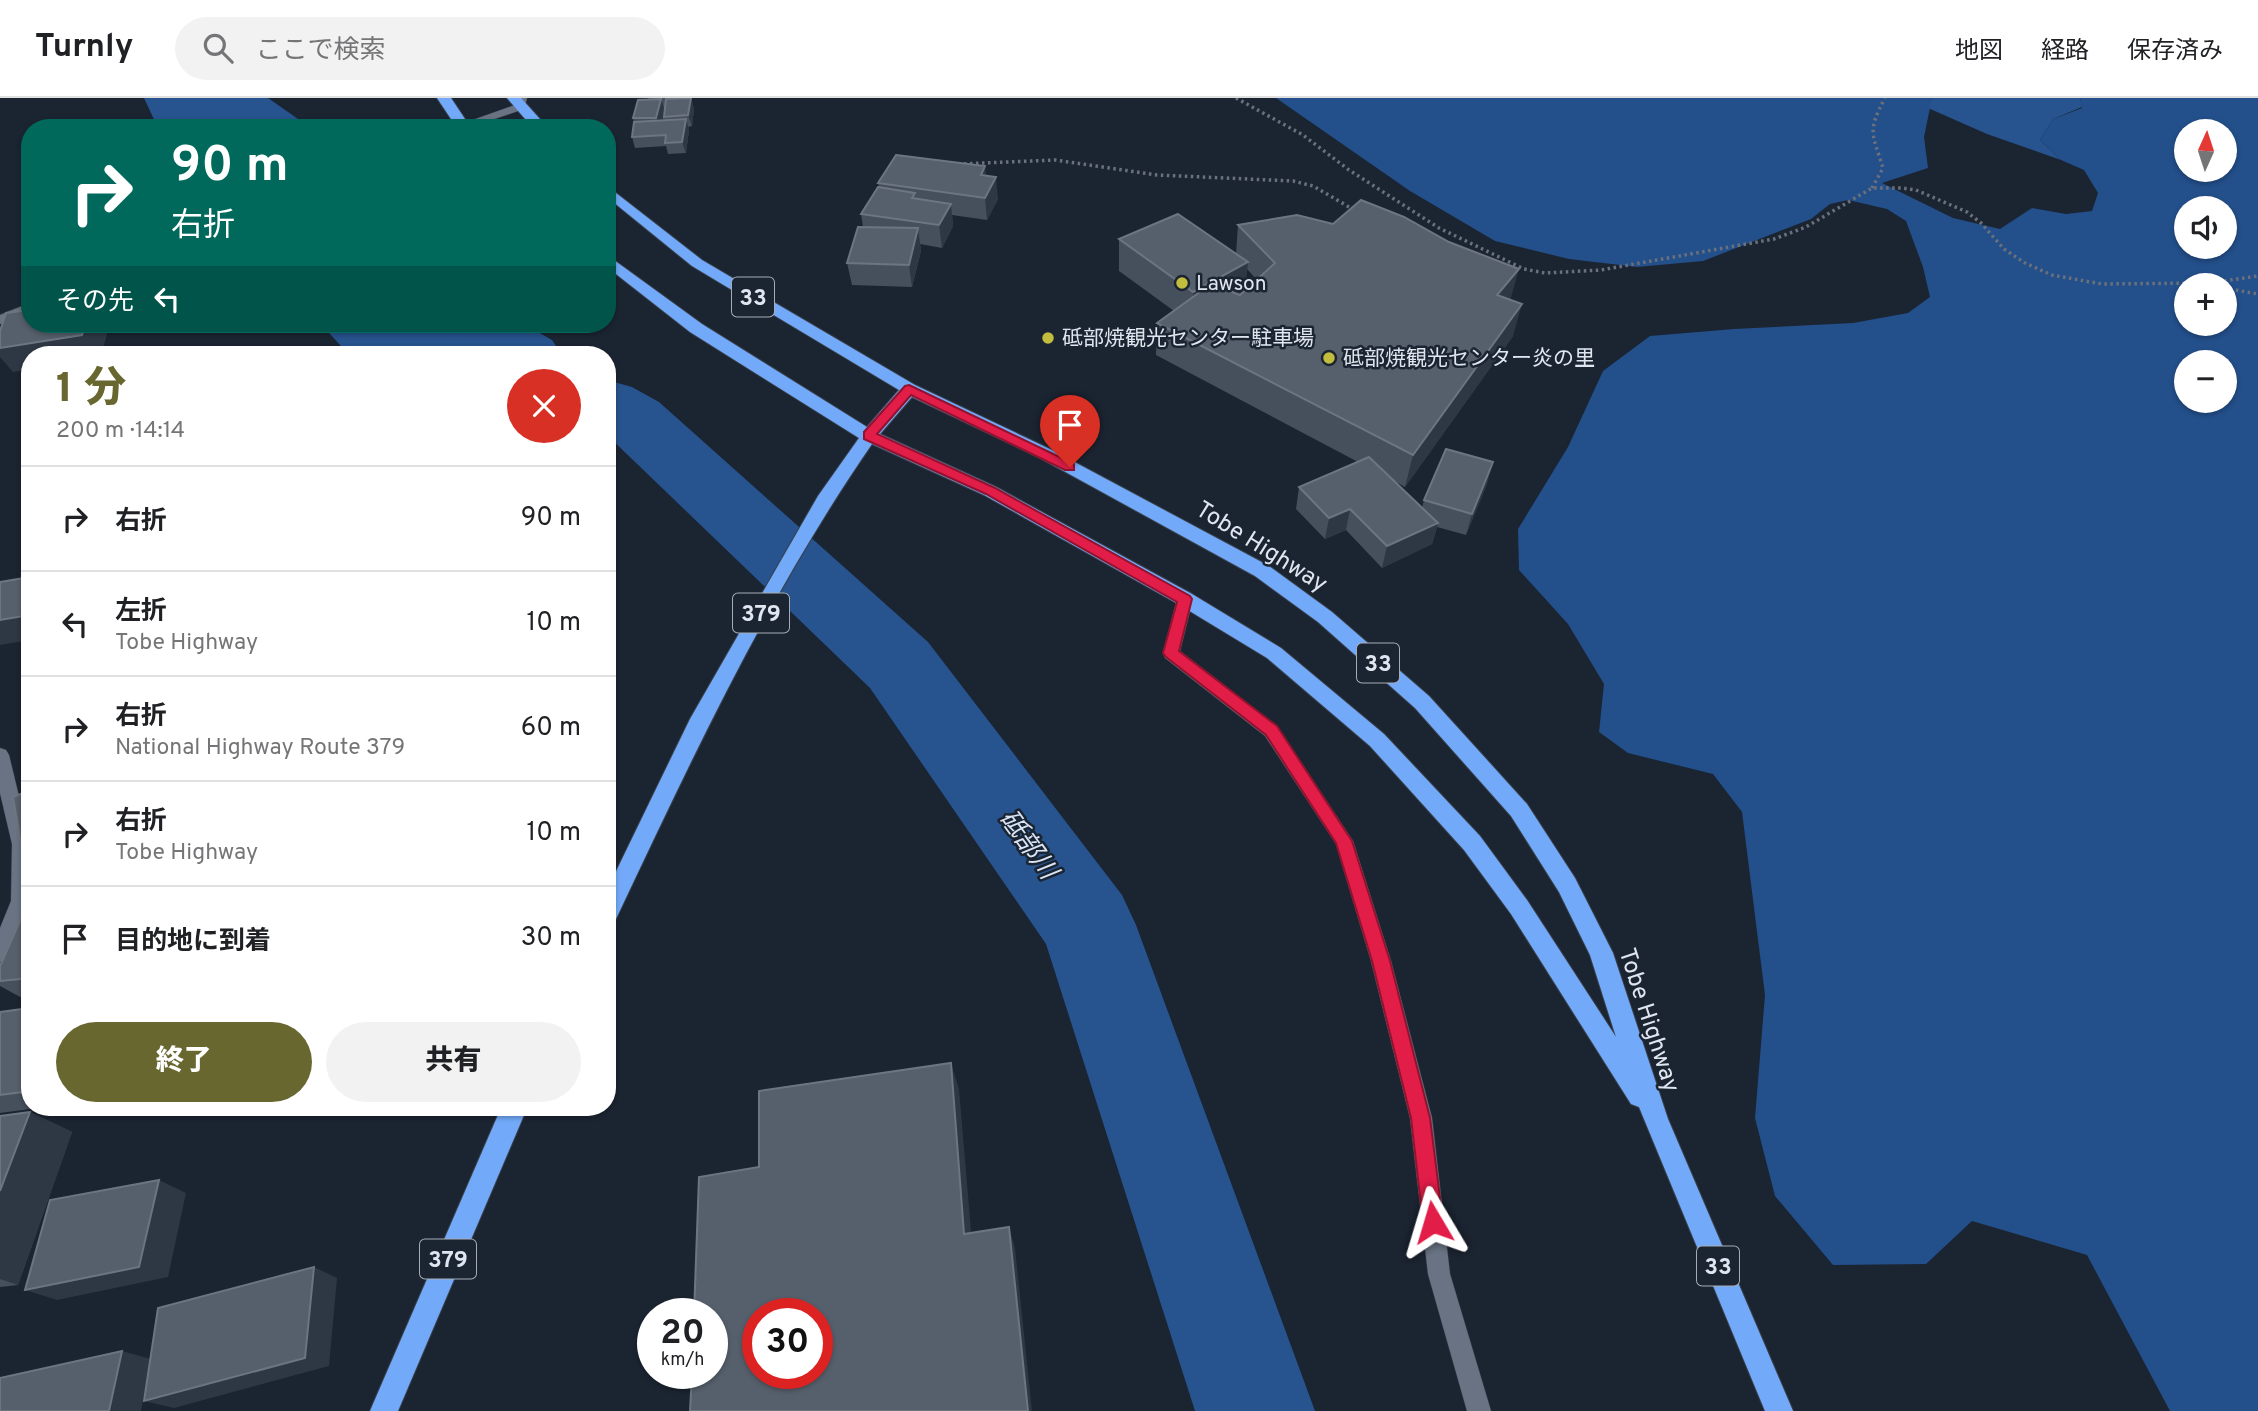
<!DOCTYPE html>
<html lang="ja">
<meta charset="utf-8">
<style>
body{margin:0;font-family:Overpass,"Noto Sans JP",sans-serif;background:#f2f2f2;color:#202124;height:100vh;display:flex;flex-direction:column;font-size:26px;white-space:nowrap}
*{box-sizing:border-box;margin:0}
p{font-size:23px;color:#757577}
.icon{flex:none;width:38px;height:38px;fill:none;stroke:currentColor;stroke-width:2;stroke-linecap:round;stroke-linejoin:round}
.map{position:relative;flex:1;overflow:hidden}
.drawer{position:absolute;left:21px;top:248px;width:595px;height:770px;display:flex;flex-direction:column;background:#fff;border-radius:28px;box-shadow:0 2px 5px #0004}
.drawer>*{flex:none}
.hud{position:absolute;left:21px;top:21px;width:595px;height:214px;border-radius:28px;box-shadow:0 2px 5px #0004;background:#00695c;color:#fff;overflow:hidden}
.needle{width:46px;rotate:3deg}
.fabs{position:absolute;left:2174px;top:21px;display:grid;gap:14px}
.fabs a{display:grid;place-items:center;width:63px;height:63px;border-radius:50%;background:#fff;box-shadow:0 2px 5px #0004;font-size:35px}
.speed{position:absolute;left:637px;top:1200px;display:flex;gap:14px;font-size:35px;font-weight:700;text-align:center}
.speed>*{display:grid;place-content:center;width:91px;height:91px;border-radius:50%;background:#fff;box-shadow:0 2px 5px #0004;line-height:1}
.speed small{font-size:18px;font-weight:400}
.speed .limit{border:10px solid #d22;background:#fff;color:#111}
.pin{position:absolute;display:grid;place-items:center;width:60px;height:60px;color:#fff;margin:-72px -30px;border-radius:50% 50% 50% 0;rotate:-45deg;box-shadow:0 0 7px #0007}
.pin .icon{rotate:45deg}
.me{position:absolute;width:77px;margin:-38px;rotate:353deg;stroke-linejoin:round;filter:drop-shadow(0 0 5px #0008)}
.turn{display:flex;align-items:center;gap:24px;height:147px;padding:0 35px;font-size:32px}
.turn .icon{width:91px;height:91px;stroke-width:2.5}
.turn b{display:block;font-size:49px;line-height:60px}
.then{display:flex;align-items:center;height:66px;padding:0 35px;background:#0003;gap:14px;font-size:26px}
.round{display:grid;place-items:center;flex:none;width:74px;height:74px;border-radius:37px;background:#f2f2f2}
.overview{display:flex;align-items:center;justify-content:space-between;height:119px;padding:0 35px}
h1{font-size:42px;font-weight:800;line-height:52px;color:#696730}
.action{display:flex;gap:14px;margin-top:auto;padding:14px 35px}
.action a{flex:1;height:80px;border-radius:42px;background:#696730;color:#fff;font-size:28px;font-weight:800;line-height:80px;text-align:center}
.action a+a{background:#f2f2f2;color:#202124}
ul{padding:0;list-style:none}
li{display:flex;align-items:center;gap:21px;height:105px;padding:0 35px;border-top:2px solid #e0e0e0}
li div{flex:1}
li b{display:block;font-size:26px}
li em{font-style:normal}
header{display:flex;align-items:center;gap:42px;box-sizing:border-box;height:98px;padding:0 35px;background:#fff;border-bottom:2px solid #e0e0e0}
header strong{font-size:33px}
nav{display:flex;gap:38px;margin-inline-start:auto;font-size:24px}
.search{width:490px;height:63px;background:#f2f2f2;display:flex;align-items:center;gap:18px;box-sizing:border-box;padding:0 24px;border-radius:38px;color:#757577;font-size:26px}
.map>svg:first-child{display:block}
.forest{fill:#234f8a;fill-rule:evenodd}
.water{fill:#27538e}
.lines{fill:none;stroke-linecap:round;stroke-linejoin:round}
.river{fill:#27538e;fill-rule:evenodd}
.street-casing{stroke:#3a414c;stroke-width:1}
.highway-casing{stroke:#3a414c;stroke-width:2}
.path{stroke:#6a717d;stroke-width:3.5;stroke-dasharray:2.5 3.5;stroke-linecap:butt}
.street{fill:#697383;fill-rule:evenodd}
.highway{fill:#72aaf9;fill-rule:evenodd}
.wall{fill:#464f5c;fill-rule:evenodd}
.shaded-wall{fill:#2e3744}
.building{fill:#56606c;stroke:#6c7580;stroke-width:2;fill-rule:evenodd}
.route{fill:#e11d48;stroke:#92132f;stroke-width:2}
.poi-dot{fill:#c2bd3f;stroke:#1b2431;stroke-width:2.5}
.labels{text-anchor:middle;stroke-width:5;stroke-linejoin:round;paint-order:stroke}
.far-poi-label{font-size:21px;fill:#e0e6ef;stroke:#1b2431;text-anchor:start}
.shield{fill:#1b2431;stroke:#a5acb6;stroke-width:2}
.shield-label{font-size:23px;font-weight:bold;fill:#e0e6ef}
.street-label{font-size:24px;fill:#e0e6ef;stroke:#1b2431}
.water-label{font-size:26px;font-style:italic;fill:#d9e5f7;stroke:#1b2431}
</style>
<header>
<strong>Turnly</strong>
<div class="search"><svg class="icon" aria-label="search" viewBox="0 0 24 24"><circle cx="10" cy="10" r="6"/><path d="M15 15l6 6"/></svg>ここで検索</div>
<nav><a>地図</a><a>経路</a><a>保存済み</a></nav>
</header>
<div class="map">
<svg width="2258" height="1313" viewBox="0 0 2258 1313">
<rect width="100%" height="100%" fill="#1b2431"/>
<path class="forest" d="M1276 0H1932L1924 39 1928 70 1882 85 1953 120 2000 131 2032 110 2066 116 2092 113 2098 95 2084 72 2061 62 2040 42 2053 21 2082 10 2080 0H2258V1313H2170L2087 1157 1972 1123 1926 1166 1833 1167 1775 1098 1755 1020 1765 897 1742 714 1713 676 1628 655 1599 634 1604 586 1568 526 1519 472 1518 431 1568 349 1603 273 1650 238 1734 231 1853 225 1908 215 1930 199 1923 169 1906 123 1887 111 1848 102 1830 106 1811 121 1703 163 1637 169 1569 161 1495 143 1410 93ZM2186 33H2224V72H2186ZM2186 110H2224V149H2186ZM2186 187H2224V226H2186ZM2186 264H2224V303H2186Z"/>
<g class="water">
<path d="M144 0H268L311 30H158Z"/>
<path d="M1932 0H2080L2082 9 2053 21 2040 42 2061 62 1987 36 1928 10Z"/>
<path d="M321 226H533L471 257H349Z"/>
</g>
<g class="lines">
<g class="river">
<path d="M443 226H524L552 242 562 257H479L452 241Z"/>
<path d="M607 282 632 289 659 304 928 544 1122 797 1136 827 1315 1313H1195L1046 846 870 590 607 337Z"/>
</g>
<defs>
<g id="street">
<path d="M515 0H527L524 11 468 30H450L515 7Z"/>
<path d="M30 205V214L0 226V217Z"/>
<path d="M1185 495 1193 501 1180 553 1277 628 1353 743 1391 863 1432 1020 1450 1176 1491 1313H1467L1428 1176 1410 1020 1371 863 1336 746 1265 638 1165 560 1163 555 1177 501Z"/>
<path d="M0 650 6 652 9 657 30 744V780L29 803 7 861 0 864V830L11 803 12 746 0 695Z"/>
</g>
<g id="highway">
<path d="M437 0H451L471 30H457Z"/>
<path d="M507 0H521L548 30H533Z"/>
<path d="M607 88 702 162 915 287 1052 352 1269 468 1332 514 1429 598 1527 706 1575 780 1613 855 1668 1021 1793 1313H1765L1639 1009 1631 1006 1511 816 1464 752 1370 648 1267 560 1178 506 984 397 872 346C769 495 692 660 615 823L607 826V792L690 621 818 398 859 340 690 234 607 169V157L702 226 867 329 899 292 692 168 607 99ZM912 299 1040 360 1255 478 1318 524 1415 610 1511 718 1559 794 1590 857 1616 939 1527 802 1480 738 1384 636 1281 550 1192 496 996 389 880 336Z"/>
<path d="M501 1010H527L398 1313H370Z"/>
</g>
</defs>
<use href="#street" class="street-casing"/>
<use href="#highway" class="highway-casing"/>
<g class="path">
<path d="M1236 0 1303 37 1349 72 1439 130 1524 171 1545 175 1601 172 1774 141 1806 129 1872 90H1902L1916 92 1967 114 1981 125 2004 151 2025 165 2052 177 2102 186 2210 185 2258 178"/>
<path d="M958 66 1055 62 1157 77 1293 83 1313 88 1356 113"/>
<path d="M1872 90 1883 70C1872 34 1867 34 1885 0"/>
<path d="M2224 190 2258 196"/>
</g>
<use href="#street" class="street"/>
<use href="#highway" class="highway"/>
</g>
<g class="wall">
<path d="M648 0H691L694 11 692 28 688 29 689 32 686 55 668 56 666 48 635 50 632 39 634 25 633 20 649 2Z"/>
<path d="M986 78 998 101 987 122 952 117 953 128 942 150 920 146 921 153 912 189 852 187 847 165 863 129 861 116 879 89 878 85Z"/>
<path d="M1238 127 1510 202 1513 238 1405 389 1394 383 1422 410 1424 402 1487 386 1466 437 1437 429 1432 446 1382 470 1346 432 1325 441 1296 411 1299 389 1358 364 1156 257 1157 225 1174 213 1119 173V141L1236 156ZM1247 171 1257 182 1245 192Z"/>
<path d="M30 800V899L22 900 0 888V868Z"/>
<path d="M30 910V1010H38L0 1015V914Z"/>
<path d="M30 1014 72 1034 18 1187 0 1189V1018Z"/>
</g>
<g class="shaded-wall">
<path d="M691 0 694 11 692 28 688 17Z"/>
<path d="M661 1 665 13 660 31 656 20Z"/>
<path d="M686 21 689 32 686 55 682 44Z"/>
<path d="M985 68 988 91 981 77Z"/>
<path d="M996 79 998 101 987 122 985 100Z"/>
<path d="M951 106 953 128 942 150 939 127Z"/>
<path d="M918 130 921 153 912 189 909 167Z"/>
<path d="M1248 164 1245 196 1192 226 1193 194Z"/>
<path d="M1519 171 1510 203 1497 197Z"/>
<path d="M1522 206 1513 238 1405 389 1413 357Z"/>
<path d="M86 226H110L101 257H30V271L13 274 0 259V250Z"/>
<path d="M1493 364 1487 386 1466 437 1472 416Z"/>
<path d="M1350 411 1346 432 1325 441 1329 420Z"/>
<path d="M1438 425 1432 446 1382 470 1387 448Z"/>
<path d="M30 517V542L0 547V522Z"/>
<path d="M30 741V751L21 745Z"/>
<path d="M951 965 959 991 973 1156 964 1136Z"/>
<path d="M30 970V998L22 994Z"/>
<path d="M30 1014 72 1034 18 1187 0 1181V1093Z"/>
<path d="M159 1082 186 1095 168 1179 57 1202 25 1192Z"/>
<path d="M1009 1129 1015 1150 1032 1313H1028Z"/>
<path d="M314 1169 337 1180 329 1268 174 1310 144 1303Z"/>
<path d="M122 1253 151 1261 141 1313H109Z"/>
</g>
<g class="building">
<path d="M691 0 688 17 664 19 666 1Z"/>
<path d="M661 1 656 20H633L638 2Z"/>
<path d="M686 21 682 44 665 45 666 37 632 39 634 24Z"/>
<path d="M896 57 985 68 981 77 996 79 985 100 878 85Z"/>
<path d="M878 89 915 95 912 100 951 106 939 127 861 116Z"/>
<path d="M1361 102 1404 119 1449 144 1519 171 1497 197 1522 206 1413 357 1157 225 1211 186 1240 197 1275 165 1238 127 1297 117 1333 126Z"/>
<path d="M1178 116 1248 164 1193 194 1119 141Z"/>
<path d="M858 129 918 130 909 167 847 165Z"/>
<path d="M30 212V226H86L82 237 0 250V233L6 215Z"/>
<path d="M1446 351 1493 364 1472 416 1424 402Z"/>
<path d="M1369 359 1438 425 1387 448 1350 411 1329 420 1299 389Z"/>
<path d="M30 479V517L0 522V484Z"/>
<path d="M30 692V741L21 745 13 699Z"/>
<path d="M30 800V880L0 883V868Z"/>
<path d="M30 910V970L22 994 0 997V914Z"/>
<path d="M951 965 964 1136 1009 1129 1028 1313H690L692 1276H712V1216H694L699 1079 759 1069V993ZM758 1216H817V1276H758Z"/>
<path d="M30 1014 0 1093V1018Z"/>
<path d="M159 1082 139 1169 25 1192 50 1102Z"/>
<path d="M314 1169 305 1260 144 1303 158 1210Z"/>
<path d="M122 1253 109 1313H0V1280Z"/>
</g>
<path class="route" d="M909 287 1074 366V372H1065L911 297 877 336 995 390 1190 498 1192 501 1179 553 1277 628 1352 743 1390 863 1430 1020 1443 1124 1440 1131 1433 1134 1425 1131 1423 1124 1411 1020 1372 863 1336 745 1266 637 1166 559 1163 555 1177 504 986 396 864 341V334L905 288Z"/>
<g class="poi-dot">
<circle cx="1182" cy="185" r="7"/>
<circle cx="1048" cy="240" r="7"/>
<circle cx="1329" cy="260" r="7"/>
</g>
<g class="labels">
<g class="far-poi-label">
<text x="1196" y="192">Lawson</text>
<text x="1062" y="247">砥部焼観光センター駐車場</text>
<text x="1343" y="267">砥部焼観光センター炎の里</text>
</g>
<g class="shield">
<rect x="732" y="179.5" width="42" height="39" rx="5"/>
<rect x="733" y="495.5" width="56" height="39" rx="5"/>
<rect x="1357" y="545.5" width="42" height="39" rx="5"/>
<rect x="420" y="1141.5" width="56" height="39" rx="5"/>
<rect x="1697" y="1148.5" width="42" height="39" rx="5"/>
</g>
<g class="shield-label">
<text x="753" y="207">33</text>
<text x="761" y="523">379</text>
<text x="1378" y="573">33</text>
<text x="448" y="1169">379</text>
<text x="1718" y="1176">33</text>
</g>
<g class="street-label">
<text transform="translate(1262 448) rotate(32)" y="8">Tobe Highway</text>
<text transform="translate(1650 922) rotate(72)" y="8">Tobe Highway</text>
</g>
<g class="water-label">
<text transform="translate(1029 746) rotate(54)" y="9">砥部川</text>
</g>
</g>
</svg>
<div class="fabs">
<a><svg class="needle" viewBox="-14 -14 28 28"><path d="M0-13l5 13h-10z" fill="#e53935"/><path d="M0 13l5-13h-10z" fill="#757577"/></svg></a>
<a><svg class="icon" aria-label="sound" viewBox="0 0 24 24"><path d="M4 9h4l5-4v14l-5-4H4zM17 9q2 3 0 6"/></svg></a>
<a>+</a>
<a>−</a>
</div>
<div class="speed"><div>20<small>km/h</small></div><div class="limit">30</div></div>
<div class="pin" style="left:1070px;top:369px;background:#d93025"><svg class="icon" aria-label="arrive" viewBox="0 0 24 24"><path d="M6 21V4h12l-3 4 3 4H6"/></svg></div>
<svg class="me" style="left:1433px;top:1124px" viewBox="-20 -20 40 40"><path d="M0-17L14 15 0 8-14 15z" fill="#e11d48" stroke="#fff" stroke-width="4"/></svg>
<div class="hud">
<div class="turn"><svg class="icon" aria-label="right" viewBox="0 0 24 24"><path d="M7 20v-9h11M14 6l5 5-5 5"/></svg><div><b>90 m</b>右折</div></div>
<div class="then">その先<svg class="icon" aria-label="left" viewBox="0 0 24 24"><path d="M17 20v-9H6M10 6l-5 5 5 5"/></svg></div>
</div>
<section class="drawer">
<div class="overview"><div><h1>1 分</h1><p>200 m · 14:14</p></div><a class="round" style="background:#d93025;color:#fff"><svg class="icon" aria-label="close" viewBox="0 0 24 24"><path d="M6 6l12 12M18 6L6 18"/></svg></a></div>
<ul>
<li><svg class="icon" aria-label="right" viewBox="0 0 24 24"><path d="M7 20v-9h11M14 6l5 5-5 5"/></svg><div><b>右折</b></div><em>90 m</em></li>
<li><svg class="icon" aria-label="left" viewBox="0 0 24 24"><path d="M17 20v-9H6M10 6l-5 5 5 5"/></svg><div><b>左折</b><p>Tobe Highway</p></div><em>10 m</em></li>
<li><svg class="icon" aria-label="right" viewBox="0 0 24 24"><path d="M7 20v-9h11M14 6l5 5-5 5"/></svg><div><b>右折</b><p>National Highway Route 379</p></div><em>60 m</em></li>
<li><svg class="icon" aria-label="right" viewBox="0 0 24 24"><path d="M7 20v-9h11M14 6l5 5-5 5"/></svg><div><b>右折</b><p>Tobe Highway</p></div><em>10 m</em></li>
<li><svg class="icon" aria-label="arrive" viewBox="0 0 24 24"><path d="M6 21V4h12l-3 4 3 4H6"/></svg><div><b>目的地に到着</b></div><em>30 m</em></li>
</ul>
<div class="action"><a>終了</a><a>共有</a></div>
</section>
</div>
